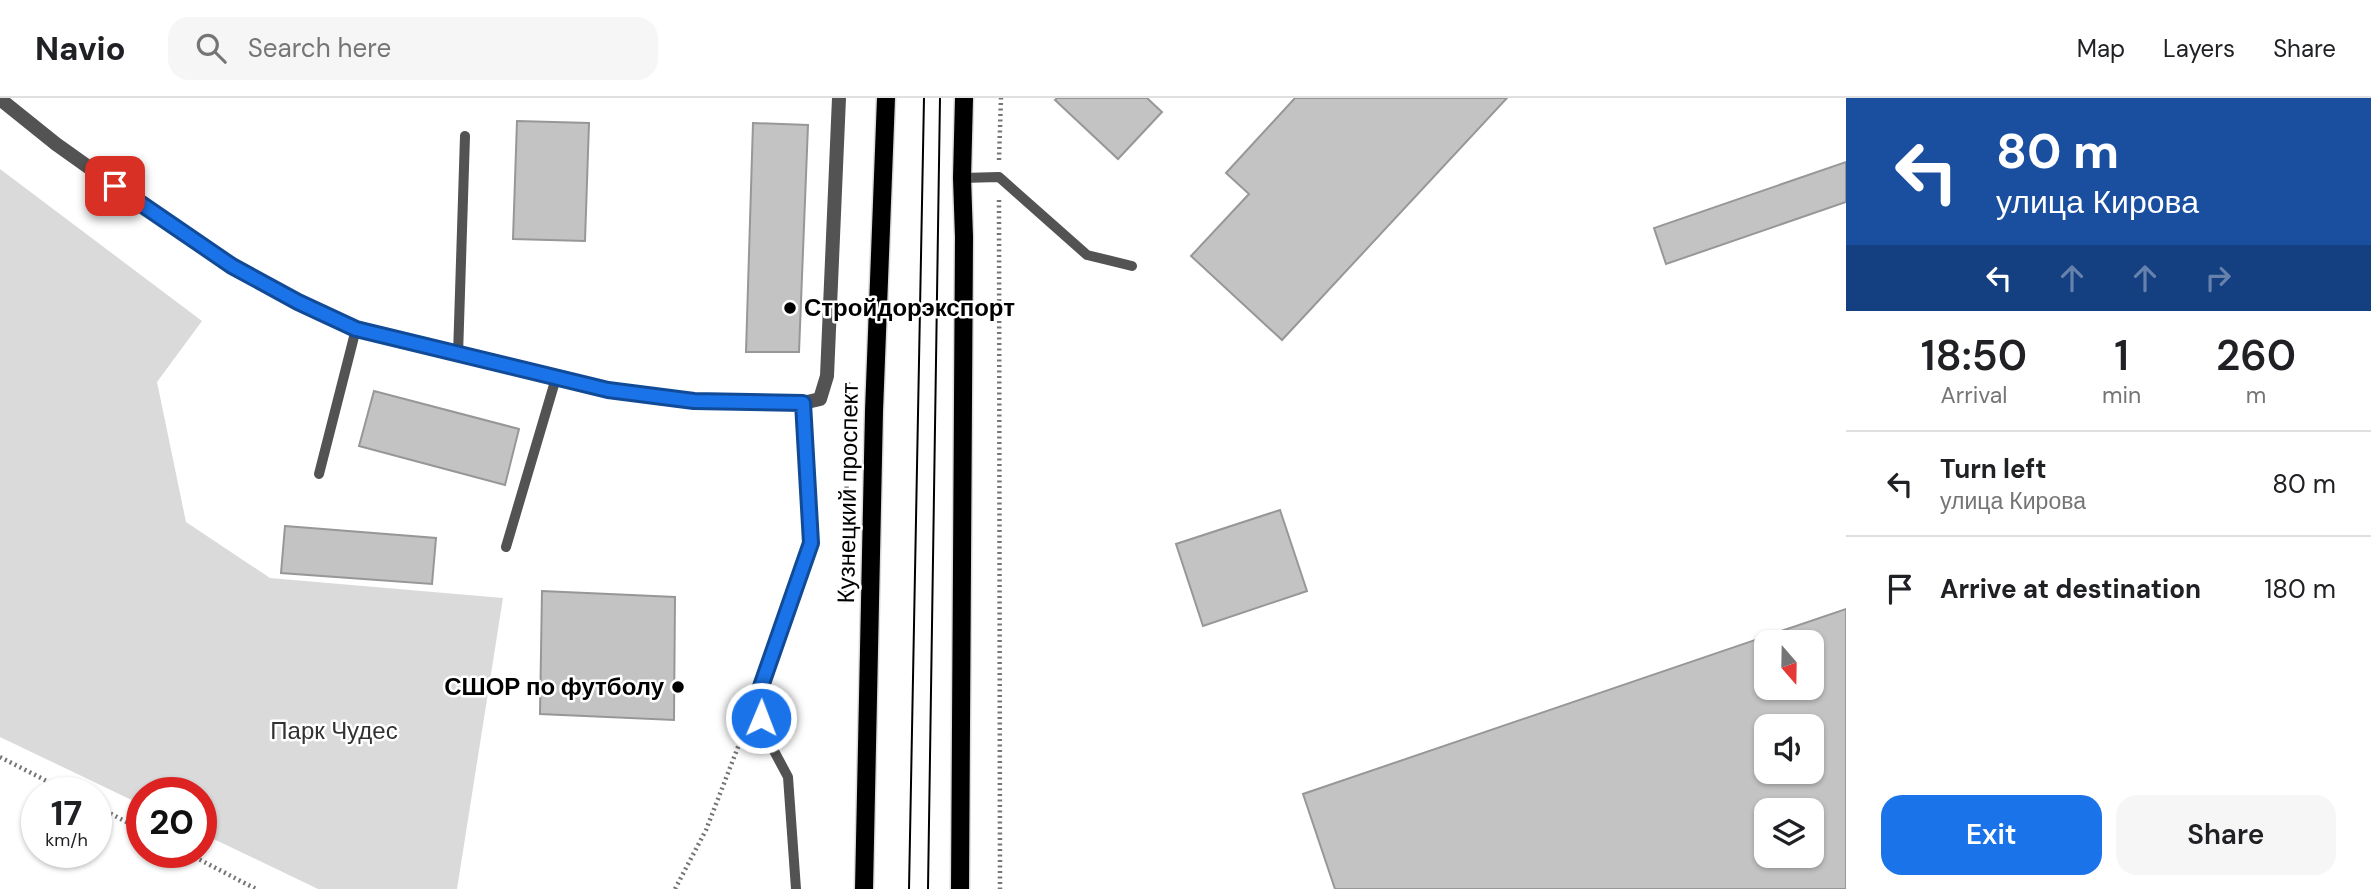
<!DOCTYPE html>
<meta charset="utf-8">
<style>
body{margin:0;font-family:"DM Sans",sans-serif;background:#f6f6f6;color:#202124;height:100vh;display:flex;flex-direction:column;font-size:26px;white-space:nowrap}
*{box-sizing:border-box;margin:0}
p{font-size:23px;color:#757577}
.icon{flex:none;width:38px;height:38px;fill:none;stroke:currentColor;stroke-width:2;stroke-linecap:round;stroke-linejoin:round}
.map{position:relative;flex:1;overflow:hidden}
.sheet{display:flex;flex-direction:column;background:#fff;width:525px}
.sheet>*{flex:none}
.banner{background:#1a4fa0;color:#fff;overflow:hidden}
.needle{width:46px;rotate:160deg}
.fabs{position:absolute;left:1754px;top:532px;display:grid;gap:14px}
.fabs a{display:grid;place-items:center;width:70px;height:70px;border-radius:14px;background:#fff;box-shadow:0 2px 5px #0004;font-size:35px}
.speed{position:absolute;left:21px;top:679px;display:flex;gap:14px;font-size:35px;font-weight:700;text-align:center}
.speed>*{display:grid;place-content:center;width:91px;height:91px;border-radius:50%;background:#fff;box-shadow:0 2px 5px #0004;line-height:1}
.speed small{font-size:18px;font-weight:400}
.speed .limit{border:10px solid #d22;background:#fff;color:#111}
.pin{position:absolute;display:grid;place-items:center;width:60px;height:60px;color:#fff;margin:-30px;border-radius:14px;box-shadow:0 4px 10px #0006}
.me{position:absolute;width:77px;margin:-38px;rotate:1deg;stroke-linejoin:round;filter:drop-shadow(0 0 5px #0008)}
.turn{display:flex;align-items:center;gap:24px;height:147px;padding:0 35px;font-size:32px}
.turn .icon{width:91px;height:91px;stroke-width:2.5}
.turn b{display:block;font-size:49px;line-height:60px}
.lanes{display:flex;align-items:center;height:66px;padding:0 35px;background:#0003;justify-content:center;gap:35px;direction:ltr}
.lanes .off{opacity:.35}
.eta{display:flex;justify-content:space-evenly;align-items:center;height:119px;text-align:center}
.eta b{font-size:42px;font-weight:600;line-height:49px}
.button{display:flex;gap:14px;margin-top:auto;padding:14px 35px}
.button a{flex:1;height:80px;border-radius:21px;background:#1a73e8;color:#fff;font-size:28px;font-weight:600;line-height:80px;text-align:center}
.button a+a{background:#f6f6f6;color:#202124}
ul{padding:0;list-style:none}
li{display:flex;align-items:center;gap:21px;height:105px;padding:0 35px;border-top:2px solid #e0e0e0}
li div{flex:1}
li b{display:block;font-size:26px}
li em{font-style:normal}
header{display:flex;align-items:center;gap:42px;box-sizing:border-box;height:98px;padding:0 35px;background:#fff;border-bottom:2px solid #e0e0e0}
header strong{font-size:33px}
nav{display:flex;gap:38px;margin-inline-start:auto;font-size:24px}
.search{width:490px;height:63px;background:#f6f6f6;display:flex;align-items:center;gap:18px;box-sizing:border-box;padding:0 24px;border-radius:21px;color:#757577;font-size:26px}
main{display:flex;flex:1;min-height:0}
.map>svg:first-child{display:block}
.green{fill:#dadada}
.building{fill:#c3c3c3;stroke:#979797;stroke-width:2;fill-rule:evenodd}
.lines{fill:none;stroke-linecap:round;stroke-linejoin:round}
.primary-casing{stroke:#dbdbdb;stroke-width:21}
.path{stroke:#757575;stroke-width:4.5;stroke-dasharray:2 3.5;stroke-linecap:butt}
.service{stroke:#535353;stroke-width:10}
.minor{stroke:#535353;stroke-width:14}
.primary{stroke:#000;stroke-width:18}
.tram{stroke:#000;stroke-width:2}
.route-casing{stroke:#114b97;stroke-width:18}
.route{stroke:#1a73e8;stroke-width:12}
.poi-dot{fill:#000;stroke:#fff;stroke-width:2.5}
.labels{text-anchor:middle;stroke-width:5;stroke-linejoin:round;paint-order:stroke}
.poi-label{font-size:24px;font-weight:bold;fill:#000;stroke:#fff;text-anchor:start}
.street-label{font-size:24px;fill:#000;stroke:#fff}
.park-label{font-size:24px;fill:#313131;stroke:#fff}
</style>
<header>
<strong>Navio</strong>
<div class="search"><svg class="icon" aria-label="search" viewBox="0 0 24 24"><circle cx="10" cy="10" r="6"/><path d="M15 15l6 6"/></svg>Search here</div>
<nav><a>Map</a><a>Layers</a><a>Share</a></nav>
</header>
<main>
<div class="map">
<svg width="1846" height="791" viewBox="0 0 1846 791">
<rect width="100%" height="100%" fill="#fff"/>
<path class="green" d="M0 71 202 223 157 284 186 424 270 480 503 500 457 791H318L201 735V695H142V707L0 639Z"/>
<g class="building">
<path d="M1057 0H1147L1162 14 1118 61 1055 2Z"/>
<path d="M1295 0H1507L1282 242 1191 158 1249 96 1226 75Z"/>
<path d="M517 23 589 25 585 143 513 141Z"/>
<path d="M753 25 808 27 799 254H746Z"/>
<path d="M1846 64V104L1666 166 1654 130Z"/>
<path d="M374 293 519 331 505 387 359 348Z"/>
<path d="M1280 412 1307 493 1203 528 1176 446Z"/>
<path d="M285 428 436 440 432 486 281 475Z"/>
<path d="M542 493 675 499 674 622 540 616Z"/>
<path d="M1846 511V791H1335L1303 696ZM1766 544H1811V590H1766ZM1766 628H1811V674H1766ZM1766 712H1811V758H1766Z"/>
</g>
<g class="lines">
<defs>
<g id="primary">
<path d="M864 791 874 313 886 0"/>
<path d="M960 791 964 139 962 80 964 0"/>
</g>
</defs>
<use href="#primary" class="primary-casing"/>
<g class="path">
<path d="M999 62 1001 0"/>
<path d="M999 102 1000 791"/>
<path d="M845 506 848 284"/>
<path d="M0 659 70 695"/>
<path d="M96 708 142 732"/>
<path d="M185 754 256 791"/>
<path d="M675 791 706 732 745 631"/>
</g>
<g class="service">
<path d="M962 80 999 79 1087 157 1132 168"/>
<path d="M458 257 465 38"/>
<path d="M319 376 356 231"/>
<path d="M506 449 556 280"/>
<path d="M796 791 788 679 773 651 761 620 758 597 812 445 803 305"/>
</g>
<path class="minor" d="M0 1 56 46 174 130 232 168 298 204 356 231 608 292 694 303 803 305 820 301 827 278 839 0"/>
<use href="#primary" class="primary"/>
<g class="tram">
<path d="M909 791 924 0"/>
<path d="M928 791 940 0"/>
</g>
</g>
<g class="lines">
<defs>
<path id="route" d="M115 88 232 168 298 204 356 231 608 292 694 303 803 305 811 445 758 597 761 620"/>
</defs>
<use href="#route" class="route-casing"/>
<use href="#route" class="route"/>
</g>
<g class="poi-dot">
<circle cx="790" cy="210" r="7"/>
<circle cx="678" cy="589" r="7"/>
</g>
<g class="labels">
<g class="poi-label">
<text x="804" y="218">Стройдорэкспорт</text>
<text x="664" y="597" text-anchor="end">СШОР по футболу</text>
</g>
<g class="street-label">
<text transform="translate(848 395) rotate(-89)" y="8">Кузнецкий проспект</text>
</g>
<g class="park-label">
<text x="334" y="641">Парк Чудес</text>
</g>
</g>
</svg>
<div class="fabs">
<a><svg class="needle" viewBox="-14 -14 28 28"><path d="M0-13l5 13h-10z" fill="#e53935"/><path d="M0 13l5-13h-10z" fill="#757577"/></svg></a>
<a><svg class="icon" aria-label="sound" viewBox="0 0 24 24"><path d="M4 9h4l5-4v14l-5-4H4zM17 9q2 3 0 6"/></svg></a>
<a><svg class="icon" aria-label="layers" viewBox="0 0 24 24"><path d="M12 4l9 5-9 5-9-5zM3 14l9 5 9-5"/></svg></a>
</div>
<div class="speed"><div>17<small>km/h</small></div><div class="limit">20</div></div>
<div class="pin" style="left:115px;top:88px;background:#d93025"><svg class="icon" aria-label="arrive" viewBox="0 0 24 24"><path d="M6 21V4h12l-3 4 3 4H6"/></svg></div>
<svg class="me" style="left:761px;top:620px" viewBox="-20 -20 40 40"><circle r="17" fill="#1a73e8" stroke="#fff" stroke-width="3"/><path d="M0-11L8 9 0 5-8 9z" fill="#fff"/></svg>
</div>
<section class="sheet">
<div class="banner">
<div class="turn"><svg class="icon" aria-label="left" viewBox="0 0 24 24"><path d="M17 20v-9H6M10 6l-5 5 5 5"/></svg><div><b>80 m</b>улица Кирова</div></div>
<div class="lanes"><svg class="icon" aria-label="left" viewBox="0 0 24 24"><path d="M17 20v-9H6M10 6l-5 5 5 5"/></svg><svg class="icon off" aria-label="ahead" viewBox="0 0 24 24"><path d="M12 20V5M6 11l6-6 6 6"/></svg><svg class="icon off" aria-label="ahead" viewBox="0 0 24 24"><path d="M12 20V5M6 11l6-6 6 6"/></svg><svg class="icon off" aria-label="right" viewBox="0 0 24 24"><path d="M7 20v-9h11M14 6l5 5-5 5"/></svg></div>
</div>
<div class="eta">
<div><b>18:50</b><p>Arrival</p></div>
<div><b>1</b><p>min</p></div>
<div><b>260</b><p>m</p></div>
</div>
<ul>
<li><svg class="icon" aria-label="left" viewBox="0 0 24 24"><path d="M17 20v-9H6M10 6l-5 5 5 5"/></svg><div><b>Turn left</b><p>улица Кирова</p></div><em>80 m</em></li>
<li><svg class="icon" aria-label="arrive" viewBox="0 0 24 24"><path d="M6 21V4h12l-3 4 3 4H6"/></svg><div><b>Arrive at destination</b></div><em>180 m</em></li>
</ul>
<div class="button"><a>Exit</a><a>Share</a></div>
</section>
</main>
